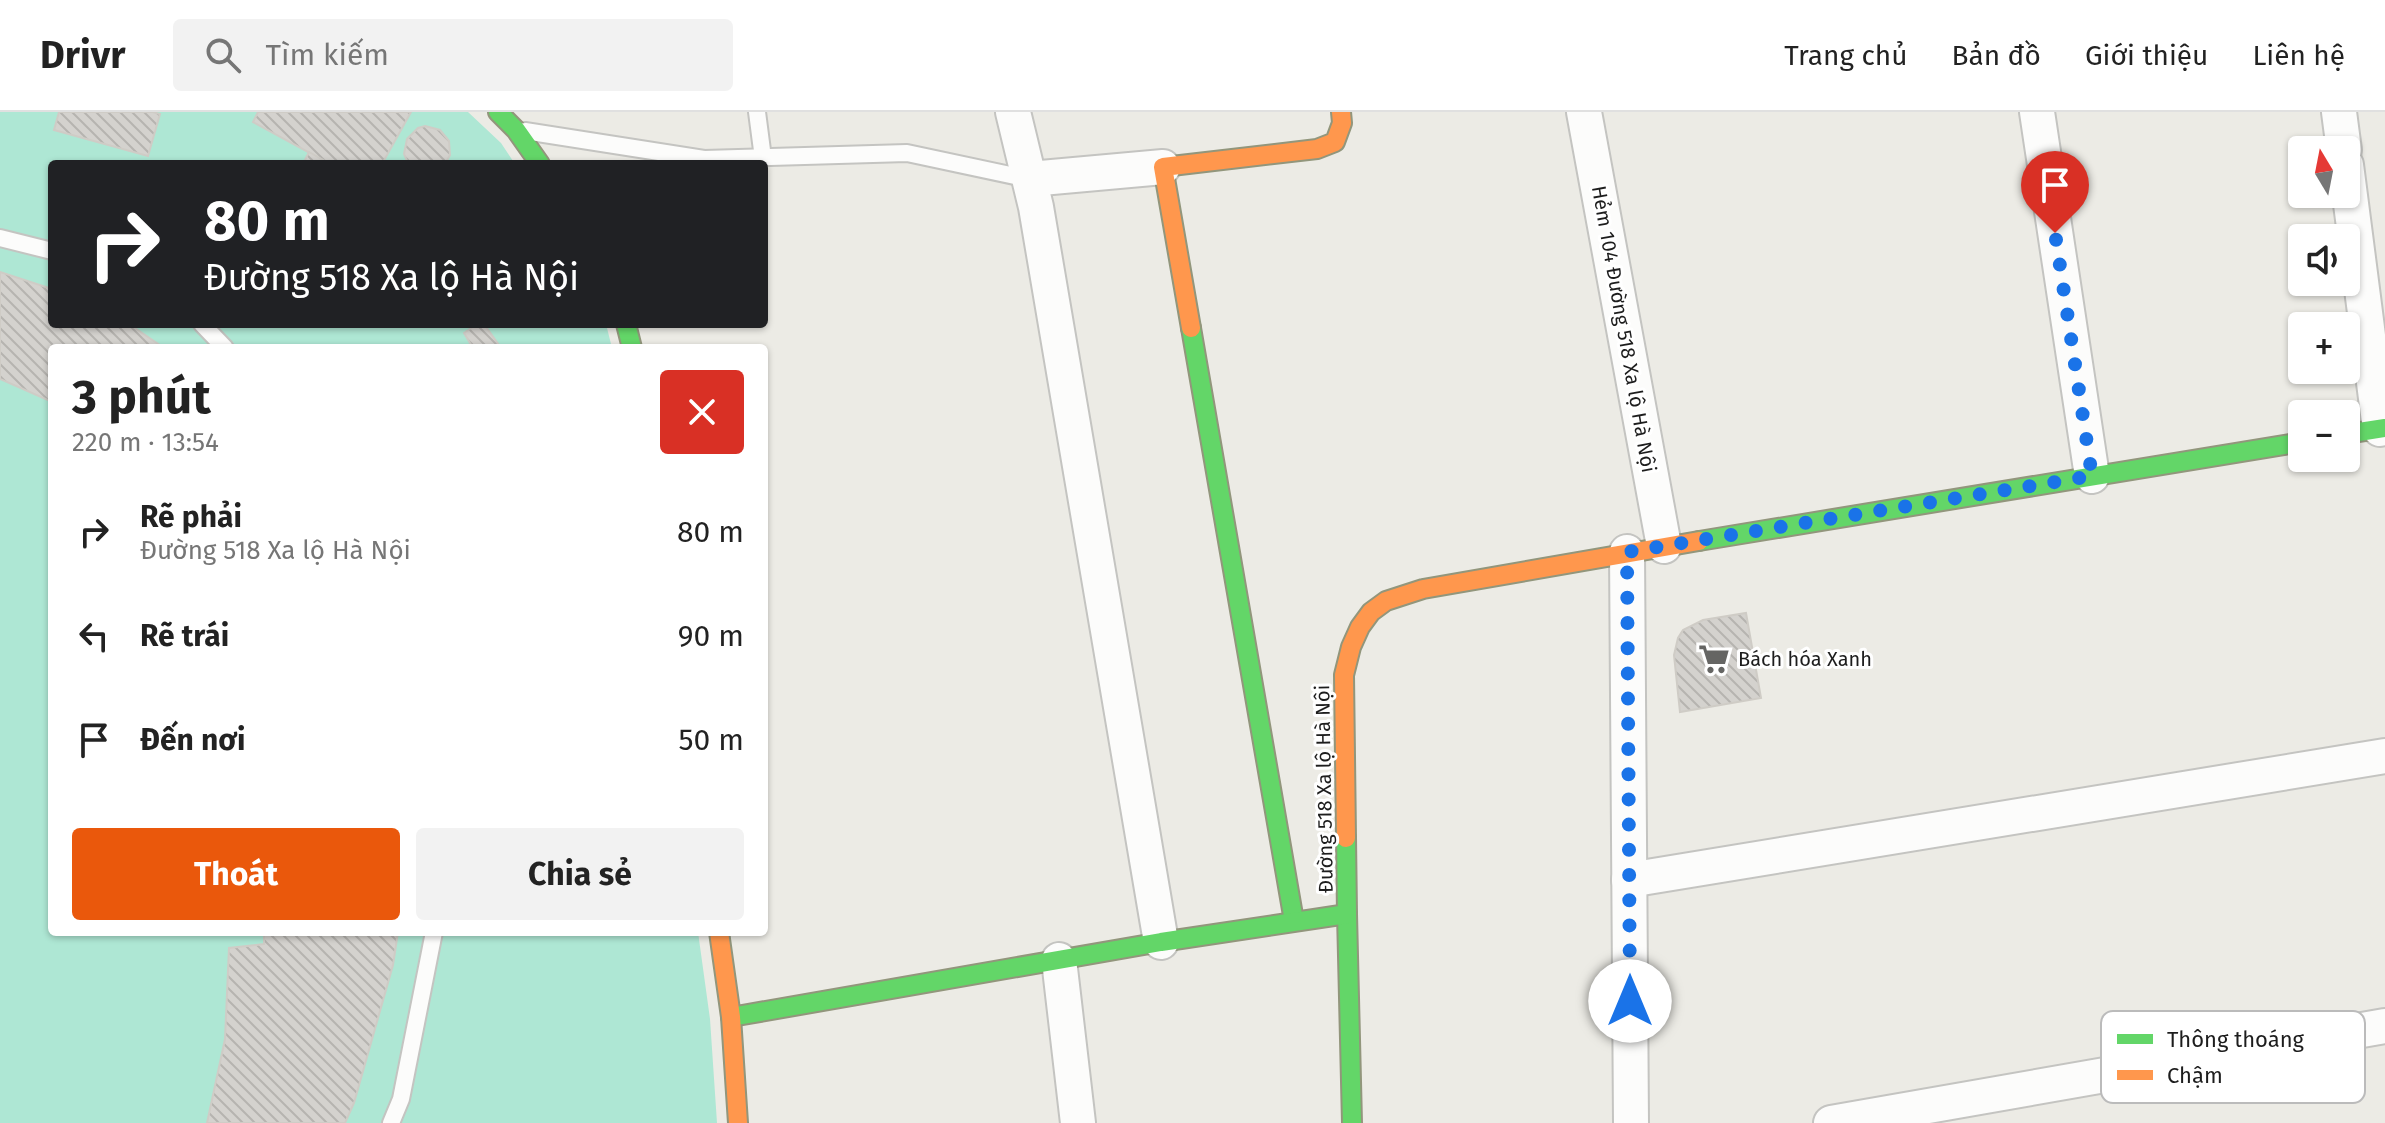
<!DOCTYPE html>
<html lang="vi">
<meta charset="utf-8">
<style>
body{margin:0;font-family:"Fira Sans",sans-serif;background:#f2f2f2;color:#222;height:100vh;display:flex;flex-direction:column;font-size:30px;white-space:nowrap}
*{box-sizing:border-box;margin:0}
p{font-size:26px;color:#767676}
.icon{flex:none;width:44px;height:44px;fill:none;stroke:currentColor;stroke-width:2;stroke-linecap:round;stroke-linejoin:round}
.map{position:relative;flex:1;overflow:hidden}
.side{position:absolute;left:48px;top:232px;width:720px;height:592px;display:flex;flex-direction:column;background:#fff;border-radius:8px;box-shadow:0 2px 6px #0004}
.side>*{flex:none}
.banner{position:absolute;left:48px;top:48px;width:720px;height:168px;border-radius:8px;box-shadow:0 2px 6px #0004;background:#202124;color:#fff;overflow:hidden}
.needle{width:52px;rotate:350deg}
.fabs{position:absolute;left:2288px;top:24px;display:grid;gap:16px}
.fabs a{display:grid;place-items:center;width:72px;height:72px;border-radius:8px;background:#fff;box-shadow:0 2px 6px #0004;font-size:40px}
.pin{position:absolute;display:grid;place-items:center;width:68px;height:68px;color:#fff;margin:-82px -34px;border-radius:50% 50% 50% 0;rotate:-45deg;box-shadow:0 0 8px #0007}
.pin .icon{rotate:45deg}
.me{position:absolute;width:88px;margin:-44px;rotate:0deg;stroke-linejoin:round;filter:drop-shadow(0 0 6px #0008)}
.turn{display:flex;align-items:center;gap:28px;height:168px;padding:0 24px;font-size:36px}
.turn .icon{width:104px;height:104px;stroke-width:2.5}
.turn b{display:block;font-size:56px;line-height:68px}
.round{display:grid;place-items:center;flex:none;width:84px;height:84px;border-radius:8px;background:#f2f2f2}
.head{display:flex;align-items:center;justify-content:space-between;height:136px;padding:0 24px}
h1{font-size:48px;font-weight:700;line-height:60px}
.button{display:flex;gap:16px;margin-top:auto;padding:16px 24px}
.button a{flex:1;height:92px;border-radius:8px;background:#ea580c;color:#fff;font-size:32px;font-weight:700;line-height:92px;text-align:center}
.button a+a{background:#f2f2f2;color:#222}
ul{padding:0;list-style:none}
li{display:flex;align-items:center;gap:24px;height:104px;padding:0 24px}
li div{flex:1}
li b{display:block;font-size:30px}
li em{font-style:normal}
header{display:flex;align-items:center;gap:48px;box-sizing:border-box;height:112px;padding:0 40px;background:#fff;border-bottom:2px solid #e0e0e0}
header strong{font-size:38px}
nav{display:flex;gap:44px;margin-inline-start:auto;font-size:28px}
.search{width:560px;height:72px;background:#f2f2f2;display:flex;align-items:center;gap:20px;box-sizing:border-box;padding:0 28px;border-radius:8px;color:#767676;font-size:30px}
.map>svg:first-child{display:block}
.pitch{fill:#aee7d4}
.building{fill:url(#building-back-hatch);stroke:#cfccc6;stroke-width:2}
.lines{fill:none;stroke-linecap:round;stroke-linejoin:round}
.lane-casing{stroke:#c4c4c1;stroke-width:20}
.street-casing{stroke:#c4c4c1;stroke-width:38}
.fast-casing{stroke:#92967c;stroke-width:22}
.slow-casing{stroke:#92967c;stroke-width:22}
.lane{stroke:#fcfcfb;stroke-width:16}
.street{stroke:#fcfcfb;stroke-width:34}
.fast{stroke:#63d668;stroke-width:18}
.slow{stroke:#ff974d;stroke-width:18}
.route{stroke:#1a73e8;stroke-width:14;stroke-dasharray:0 25.2}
.labels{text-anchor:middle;stroke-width:6;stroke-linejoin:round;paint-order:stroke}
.street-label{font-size:20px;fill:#1d1d1d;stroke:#fff}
.poi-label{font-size:20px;fill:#1d1d1d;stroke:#fff;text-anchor:start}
.key{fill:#fff;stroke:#bbb;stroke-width:2}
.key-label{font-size:22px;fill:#1d1d1d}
</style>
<header>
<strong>Drivr</strong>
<div class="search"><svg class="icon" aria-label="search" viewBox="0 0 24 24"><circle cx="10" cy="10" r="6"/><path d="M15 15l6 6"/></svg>Tìm kiếm</div>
<nav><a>Trang chủ</a><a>Bản đồ</a><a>Giới thiệu</a><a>Liên hệ</a></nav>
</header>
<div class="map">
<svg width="2385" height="1011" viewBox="0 0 2385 1011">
<defs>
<pattern id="building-back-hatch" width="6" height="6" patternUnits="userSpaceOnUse" patternTransform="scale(2)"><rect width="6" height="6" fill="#d4d2ce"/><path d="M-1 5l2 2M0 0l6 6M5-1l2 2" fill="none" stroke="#b6b4b0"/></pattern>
</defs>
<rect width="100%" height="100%" fill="#ecebe5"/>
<path class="pitch" d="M0 0H468L501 31 515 52H52V212H606L612 236H52V820H698L710 907 717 1011H0Z"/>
<g class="building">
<path d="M59 0H153L160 2 148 44 54 18Z"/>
<path d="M258 0H411L382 52H330L253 10Z"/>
<path d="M425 14 440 18 449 29 450 43 445 52H410L407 49 404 42 407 27 418 16Z"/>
<path d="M309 40 330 52H303Z"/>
<path d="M0 160 52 177V212H129L164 236H52L50 289 0 267Z"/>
<path d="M477 212H484L501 236H473L464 221Z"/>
<path d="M1746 501 1761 586 1680 600 1674 543 1678 526 1683 518 1703 508Z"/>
<path d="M228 820H398L393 853 354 991 345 1011H207L225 927 229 836 264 832V820L228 823Z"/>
</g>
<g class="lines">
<defs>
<g id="lane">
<path d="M757 0 763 46"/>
<path d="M525 19 704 47 907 41 1029 67"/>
<path d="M0 126 52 139"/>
<path d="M202 212 225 236"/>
<path d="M391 1011 401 987 434 820"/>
</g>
<g id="street">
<path d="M1013 0 1036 95 1161 830"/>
<path d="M1584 0 1664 434"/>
<path d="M2037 0 2092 364"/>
<path d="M2339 0 2344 38"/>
<path d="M2346 53 2380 317"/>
<path d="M1030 67 1163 55"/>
<path d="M1627 440 1631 1011"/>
<path d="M1629 768 2385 644"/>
<path d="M1059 848 1078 1011"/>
<path d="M1831 1011 2385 914"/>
</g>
<g id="fast">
<path d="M498 0 516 18 540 52"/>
<path d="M626 212 632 236"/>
<path d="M1191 216 1294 809"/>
<path d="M2346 322 2385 316"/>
<path d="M1699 429 2302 330"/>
<path d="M1347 802 1352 1011"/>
<path d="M731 905 1161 830 1347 802 1346 726"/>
</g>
<g id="slow">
<path d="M1191 216 1163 55 1317 37 1335 30 1342 11 1341 0"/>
<path d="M1346 726 1344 563 1351 535 1360 515 1371 500 1386 489 1423 477 1699 429"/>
<path d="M719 820 731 905 738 1011"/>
</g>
</defs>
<use href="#lane" class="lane-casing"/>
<use href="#street" class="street-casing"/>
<use href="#fast" class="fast-casing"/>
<use href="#slow" class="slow-casing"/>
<use href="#lane" class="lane"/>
<use href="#street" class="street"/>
<use href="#fast" class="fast"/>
<use href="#slow" class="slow"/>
</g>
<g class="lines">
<path class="route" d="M1630 889 1627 440 2092 364 2055 121"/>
</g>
<defs>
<symbol id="supermarket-bare" viewBox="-9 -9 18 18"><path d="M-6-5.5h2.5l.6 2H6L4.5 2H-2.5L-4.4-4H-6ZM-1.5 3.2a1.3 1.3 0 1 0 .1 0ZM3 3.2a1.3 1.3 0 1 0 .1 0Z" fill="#656563" stroke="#fff" stroke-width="2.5" paint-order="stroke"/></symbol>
</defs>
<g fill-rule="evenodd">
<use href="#supermarket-bare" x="1692" y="525" width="44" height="44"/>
</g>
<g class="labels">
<g class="street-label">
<text transform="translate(1624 217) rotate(80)" y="7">Hẻm 104 Đường 518 Xa lộ Hà Nội</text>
<text transform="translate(1324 677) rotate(-91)" y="7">Đường 518 Xa lộ Hà Nội</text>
</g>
<g class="poi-label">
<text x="1738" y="554">Bách hóa Xanh</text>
</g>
</g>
<rect x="2101" y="899" width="264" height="92" rx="12" class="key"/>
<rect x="2117" y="922" width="36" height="10" fill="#63d668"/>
<rect x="2117" y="958" width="36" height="10" fill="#ff974d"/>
<g class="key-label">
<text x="2167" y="935">Thông thoáng</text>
<text x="2167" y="971">Chậm</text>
</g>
</svg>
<div class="fabs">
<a><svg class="needle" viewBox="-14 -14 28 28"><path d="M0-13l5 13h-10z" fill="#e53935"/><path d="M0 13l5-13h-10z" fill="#767676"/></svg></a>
<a><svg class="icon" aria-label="sound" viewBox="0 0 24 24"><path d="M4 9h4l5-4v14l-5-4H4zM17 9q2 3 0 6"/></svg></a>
<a>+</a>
<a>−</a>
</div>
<div class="pin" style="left:2055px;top:121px;background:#d93025"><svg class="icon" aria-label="arrive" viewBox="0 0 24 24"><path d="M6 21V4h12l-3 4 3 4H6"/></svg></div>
<svg class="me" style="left:1630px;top:889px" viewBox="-20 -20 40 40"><circle r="19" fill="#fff"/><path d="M0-13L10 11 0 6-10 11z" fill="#1a73e8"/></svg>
<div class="banner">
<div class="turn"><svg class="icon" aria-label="right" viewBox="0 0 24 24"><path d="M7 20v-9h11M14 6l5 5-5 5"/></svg><div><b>80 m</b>Đường 518 Xa lộ Hà Nội</div></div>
</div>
<section class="side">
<div class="head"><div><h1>3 phút</h1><p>220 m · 13:54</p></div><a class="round" style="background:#d93025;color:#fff"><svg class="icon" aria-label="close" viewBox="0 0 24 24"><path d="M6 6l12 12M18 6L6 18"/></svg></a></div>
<ul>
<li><svg class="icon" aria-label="right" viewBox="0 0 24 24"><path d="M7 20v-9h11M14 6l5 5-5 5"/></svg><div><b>Rẽ phải</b><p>Đường 518 Xa lộ Hà Nội</p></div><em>80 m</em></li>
<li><svg class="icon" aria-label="left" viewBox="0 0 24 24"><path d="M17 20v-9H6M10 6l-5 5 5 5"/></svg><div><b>Rẽ trái</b></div><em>90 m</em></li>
<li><svg class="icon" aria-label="arrive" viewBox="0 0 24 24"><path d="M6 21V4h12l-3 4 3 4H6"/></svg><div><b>Đến nơi</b></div><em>50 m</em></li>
</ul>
<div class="button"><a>Thoát</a><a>Chia sẻ</a></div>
</section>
</div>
